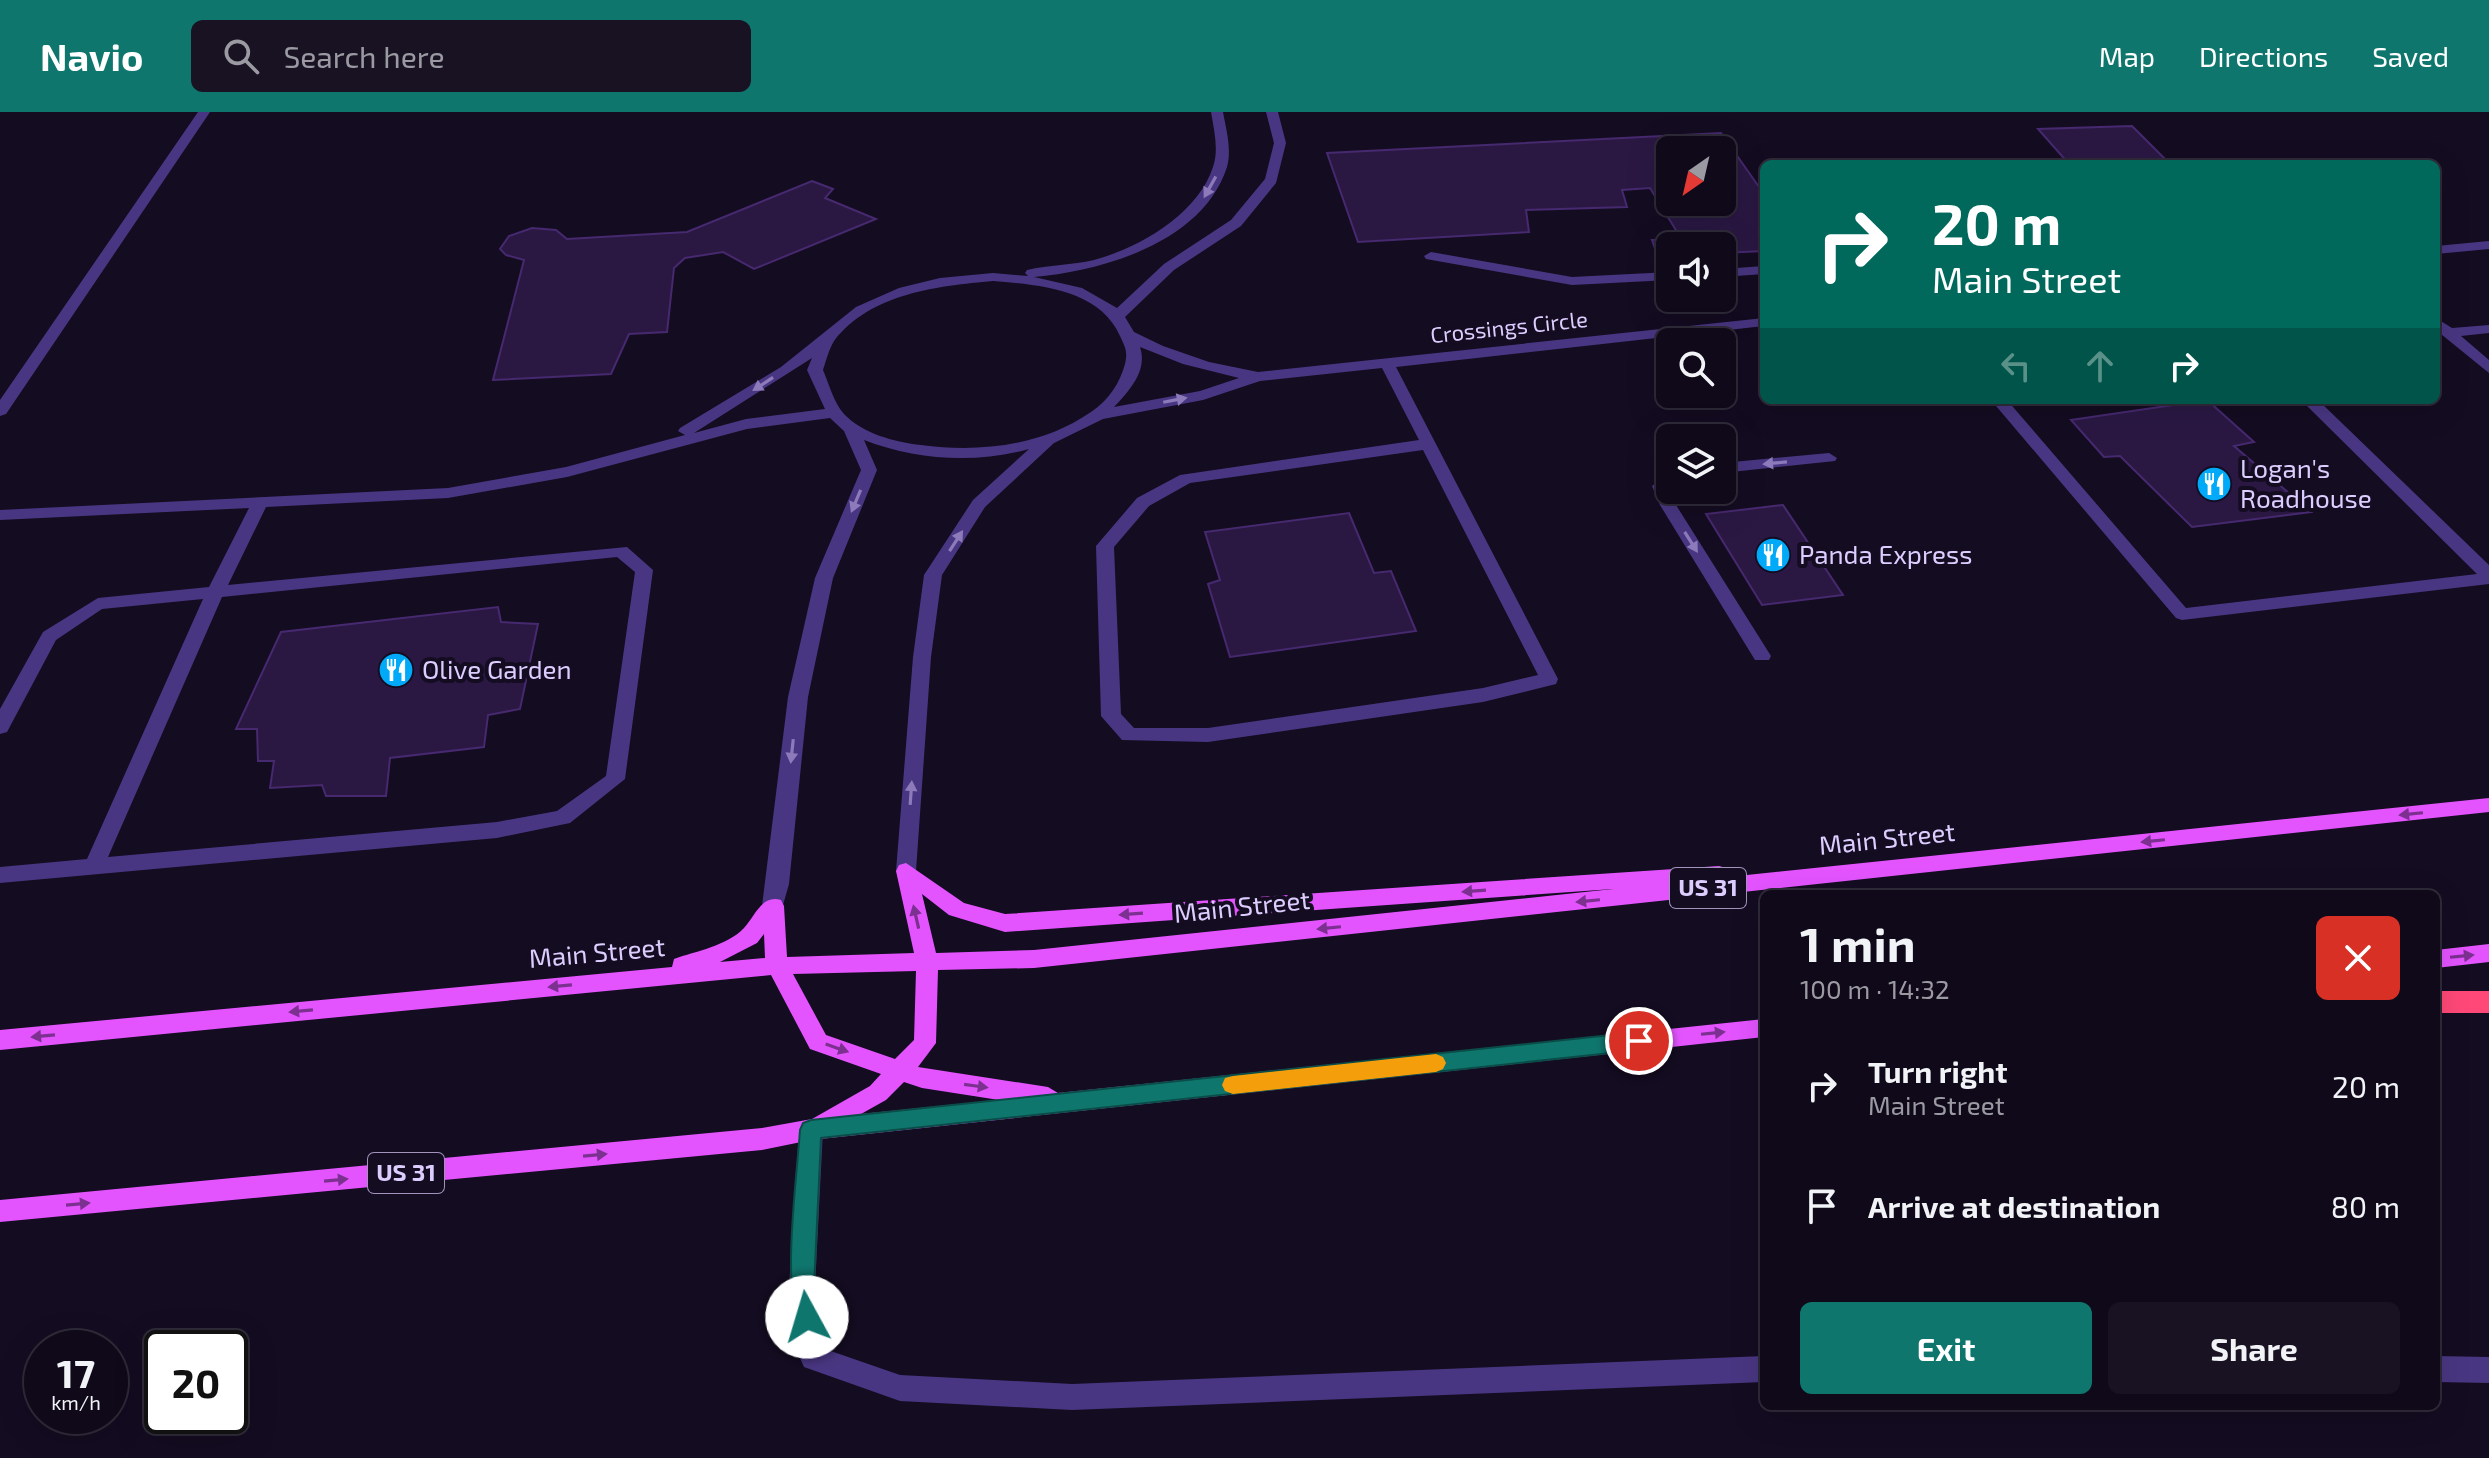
<!DOCTYPE html>
<meta charset="utf-8">
<style>
body{margin:0;font-family:"Exo 2",sans-serif;background:#181222;color:#f1f3f6;height:100vh;display:flex;flex-direction:column;font-size:30px;white-space:nowrap}
*{box-sizing:border-box;margin:0}
p{font-size:26px;color:#9b9aa2}
.icon{flex:none;width:44px;height:44px;fill:none;stroke:currentColor;stroke-width:2;stroke-linecap:round;stroke-linejoin:round}
.map{position:relative;flex:1;overflow:hidden}
.side{position:absolute;left:1760px;top:778px;width:680px;height:520px;display:flex;flex-direction:column;background:#0f0919;border-radius:12px;box-shadow:0 8px 32px #0002,0 0 0 2px #2f2a38}
.side>*{flex:none}
.guide{position:absolute;left:1760px;top:48px;width:680px;height:244px;border-radius:12px;box-shadow:0 8px 32px #0002,0 0 0 2px #2f2a38;background:#00695c;color:#fff;overflow:hidden}
.needle{width:52px;rotate:214deg}
.fabs{position:absolute;left:1656px;top:24px;display:grid;gap:16px}
.fabs a{display:grid;place-items:center;width:80px;height:80px;border-radius:12px;background:#0f0919;box-shadow:0 8px 32px #0002,0 0 0 2px #2f2a38;font-size:40px}
.speed{position:absolute;left:24px;top:1218px;display:flex;gap:16px;font-size:40px;font-weight:700;text-align:center}
.speed>*{display:grid;place-content:center;width:104px;height:104px;border-radius:50%;background:#0f0919;box-shadow:0 8px 32px #0002,0 0 0 2px #2f2a38;line-height:1}
.speed small{font-size:20px;font-weight:400}
.speed .limit{border:4px solid #111;border-radius:12px;background:#fff;color:#111}
.pin{position:absolute;display:grid;place-items:center;width:68px;height:68px;color:#fff;margin:-34px;border:4px solid #fff;border-radius:50%;box-shadow:0 2px 8px #0007}
.me{position:absolute;width:88px;margin:-44px;rotate:354deg;stroke-linejoin:round;filter:drop-shadow(0 0 6px #0008)}
.turn{display:flex;align-items:center;gap:28px;height:168px;padding:0 40px;font-size:36px}
.turn .icon{width:104px;height:104px;stroke-width:2.5}
.turn b{display:block;font-size:56px;line-height:68px}
.lanes{display:flex;align-items:center;height:76px;padding:0 40px;background:#0003;justify-content:center;gap:40px;direction:ltr}
.lanes .off{opacity:.35}
.round{display:grid;place-items:center;flex:none;width:84px;height:84px;border-radius:12px;background:#181222}
.overview{display:flex;align-items:center;justify-content:space-between;height:136px;padding:0 40px}
h1{font-size:48px;font-weight:700;line-height:60px}
.primary-button{display:flex;gap:16px;margin-top:auto;padding:16px 40px}
.primary-button a{flex:1;height:92px;border-radius:12px;background:#0f766e;color:#fff;font-size:32px;font-weight:700;line-height:92px;text-align:center}
.primary-button a+a{background:#181222;color:#f1f3f6}
ul{padding:0;list-style:none}
li{display:flex;align-items:center;gap:24px;height:120px;padding:0 40px}
li div{flex:1}
li b{display:block;font-size:30px}
li em{font-style:normal}
header{display:flex;align-items:center;gap:48px;box-sizing:border-box;height:112px;padding:0 40px;background:#0f766e;color:#fff}
header strong{font-size:38px}
nav{display:flex;gap:44px;margin-inline-start:auto;font-size:28px}
.search{width:560px;height:72px;background:#181222;display:flex;align-items:center;gap:20px;box-sizing:border-box;padding:0 28px;border-radius:12px;color:#9b9aa2;font-size:30px}
.map>svg:first-child{display:block}
.building{fill:#2a1843;stroke:#46296f;stroke-width:2;fill-rule:evenodd}
.lines{fill:none;stroke-linecap:round;stroke-linejoin:round}
.minor{fill:#493682;fill-rule:evenodd}
.major{fill:#e354ff;fill-rule:evenodd}
.highway{fill:#ff4878;fill-rule:evenodd}
.oneway{fill:#8c7aba}
.oneway2{fill:#7c3090}
.route{fill:#0f766e;stroke:#0a4d48;stroke-width:2}
.slow{fill:#f59e0b}
.labels{text-anchor:middle;stroke-width:8;stroke-linejoin:round;paint-order:stroke}
.far-street-label{font-size:22px;fill:#ddcdff;stroke:#140c21}
.shield{fill:#140c21;stroke:#a193bc;stroke-width:2}
.shield-label{font-size:24px;font-weight:bold;fill:#ddcdff}
.poi-label{font-size:26px;fill:#ddcdff;stroke:#140c21;text-anchor:start}
.street-label{font-size:26px;fill:#ddcdff;stroke:#140c21}
</style>
<header>
<strong>Navio</strong>
<div class="search"><svg class="icon" aria-label="search" viewBox="0 0 24 24"><circle cx="10" cy="10" r="6"/><path d="M15 15l6 6"/></svg>Search here</div>
<nav><a>Map</a><a>Directions</a><a>Saved</a></nav>
</header>
<div class="map">
<svg width="2489" height="1346" viewBox="0 0 2489 1346">
<rect width="100%" height="100%" fill="#140c21"/>
<g class="building">
<path d="M2132 14 2170 52H2069L2038 17Z"/>
<path d="M1721 21 1764 82V139L1722 141V134H1670V145H1658L1652 128H1682L1650 76 1622 78 1627 95 1526 98 1529 120 1358 130 1327 41ZM1670 38H1722V90H1670Z"/>
<path d="M812 69 833 77 825 86 876 107 754 157 723 140 685 146 674 156 667 220 629 222 611 262 493 268 524 148 506 143 500 137 509 124 532 116 556 118 567 127 687 120Z"/>
<path d="M2207 288 2254 330 2234 334 2311 400 2192 415 2120 344 2104 345 2071 308Z"/>
<path d="M1783 393 1843 483 1762 493 1706 402Z"/>
<path d="M1349 401 1374 461 1391 459 1416 519 1230 545 1208 472 1220 468 1205 420Z"/>
<path d="M498 495 501 510 538 512 520 597 488 603 484 635 390 646 386 684H326L322 673 270 676 274 649H258L257 617H236L281 520Z"/>
</g>
<g class="lines">
<g class="minor">
<path d="M198 0H210L6 302 0 304V288Z"/>
<path d="M1211 0H1223C1226 17 1232 37 1227 55 1203 130 1103 159 1034 165L1082 176 1117 196 1164 152 1231 108 1265 67 1274 31 1266 0H1278L1286 31 1276 71 1241 114 1174 158 1125 205 1134 220 1163 234 1209 250 1258 260 1764 206V214L1396 255 1558 567 1556 572 1483 590 1208 630 1122 628 1101 604 1096 434 1137 386 1180 363 1419 328 1382 256 1260 269 1203 288 1103 307 1054 331 985 395 942 463 931 545 916 759 913 765H899L896 759 913 545 924 463 973 388 1029 337C975 352 916 348 864 328L877 358 833 466 808 585 789 772 781 800 773 802 765 800 762 794 788 585 815 466 861 358 844 319 830 306 747 317 567 365 448 386 266 395 228 473 627 435 653 458 625 667 570 711 497 726 0 771V755L87 747 203 487 102 497 56 528 7 620 0 622V597L43 520 98 486 209 475 249 396 0 408V398L448 376 566 355 685 323 678 319 680 316 781 255 856 195 899 176 940 166 993 161 1028 164 1025 161 1027 158C1049 153 1072 153 1094 148 1139 136 1198 102 1213 55 1219 38 1214 18 1211 0ZM993 169C1039 173 1099 177 1120 224 1125 235 1128 239 1125 252 1120 271 1108 289 1091 300 1042 334 979 341 921 333 895 330 863 322 844 302 834 291 829 272 823 258 826 249 829 237 834 229 871 181 938 174 993 169ZM1140 235 1183 252 1239 266 1200 279 1114 295C1129 279 1148 259 1140 235ZM812 246 807 258 825 297 746 307 694 321ZM1423 338 1538 563 1483 576 1208 616H1134L1121 602 1114 435 1149 394 1190 371ZM617 445 635 460 606 664 557 699 497 710 108 745 222 485Z"/>
<path d="M2489 129V137L2436 142V134Z"/>
<path d="M1431 140 1572 165 1670 160V168L1572 173 1426 147 1424 144Z"/>
<path d="M1764 154V162L1722 165V157Z"/>
<path d="M2436 206 2452 216 2489 213V221L2461 224 2489 248V261L2436 218Z"/>
<path d="M1991 288H2007L2186 496 2477 462 2301 288H2318L2489 453V472L2182 508 2176 506Z"/>
<path d="M1829 341 1837 346 1835 349 1722 361V351Z"/>
<path d="M1670 360 1669 375 1676 393 1771 544 1769 548H1755L1660 393 1652 374Z"/>
<path d="M811 1008 819 1011 823 1018 815 1175 825 1237 900 1263 1072 1272 1764 1244V1270L1072 1298 900 1289 804 1255 800 1246 789 1175 799 1018 803 1011Z"/>
<path d="M2436 1244 2489 1245V1271L2436 1270Z"/>
</g>
<g class="major">
<path d="M2489 686V700L1034 856 938 858 936 931 918 955 1048 975 1058 981 1764 907V925L811 1028 762 1038 0 1110V1088L762 1016 812 1007 870 974 881 962 810 937 771 863 0 938V918L672 855 674 847C696 839 727 834 744 816 755 804 762 782 781 788L784 794 787 845 914 841 896 759 899 753 906 751 964 791 1005 802 1719 754 1726 756 1728 765ZM1613 777 1034 838 936 841 922 782 949 803 1005 820ZM764 822 765 846 720 850 757 831ZM916 859 914 928 895 947 826 923 793 862ZM904 970 922 976 999 988 861 1002 886 988Z"/>
<path d="M2489 832V850L2436 856V838Z"/>
</g>
<rect class="highway" x="2436" y="879" width="53" height="22"/>
</g>
<defs><path id="oneway-solid" d="M-6-.8H1V-3.2L6.5 0L1 3.2V.8H-6Z" transform="scale(2)"/></defs>
<g class="oneway">
<use href="#oneway-solid" transform="translate(1210 75) rotate(119)"/>
<use href="#oneway-solid" transform="translate(763 272) rotate(147)"/>
<use href="#oneway-solid" transform="translate(1175 288) rotate(-11)"/>
<use href="#oneway-solid" transform="translate(1775 351) rotate(175)"/>
<use href="#oneway-solid" transform="translate(856 389) rotate(113)"/>
<use href="#oneway-solid" transform="translate(956 429) rotate(-57)"/>
<use href="#oneway-solid" transform="translate(1691 430) rotate(58)"/>
<use href="#oneway-solid" transform="translate(792 639) rotate(96)"/>
<use href="#oneway-solid" transform="translate(911 681) rotate(-86)"/>
</g>
<g class="oneway2">
<use href="#oneway-solid" transform="translate(2411 702) rotate(174)"/>
<use href="#oneway-solid" transform="translate(2153 729) rotate(174)"/>
<use href="#oneway-solid" transform="translate(1474 779) rotate(176)"/>
<use href="#oneway-solid" transform="translate(1588 789) rotate(174)"/>
<use href="#oneway-solid" transform="translate(1131 802) rotate(176)"/>
<use href="#oneway-solid" transform="translate(916 805) rotate(-103)"/>
<use href="#oneway-solid" transform="translate(1329 816) rotate(174)"/>
<use href="#oneway-solid" transform="translate(2462 844) rotate(-6)"/>
<use href="#oneway-solid" transform="translate(560 874) rotate(175)"/>
<use href="#oneway-solid" transform="translate(301 899) rotate(175)"/>
<use href="#oneway-solid" transform="translate(1713 921) rotate(-6)"/>
<use href="#oneway-solid" transform="translate(43 924) rotate(175)"/>
<use href="#oneway-solid" transform="translate(837 936) rotate(19)"/>
<use href="#oneway-solid" transform="translate(976 974) rotate(8)"/>
<use href="#oneway-solid" transform="translate(595 1043) rotate(-5)"/>
<use href="#oneway-solid" transform="translate(336 1068) rotate(-5)"/>
<use href="#oneway-solid" transform="translate(78 1092) rotate(-5)"/>
</g>
<path class="route" d="M1639 920 1647 923 1650 929 1647 935 1639 938 821 1026 814 1175 819 1205 815 1213 807 1216 799 1213C782 1173 797 1064 800 1018L803 1011 811 1008Z"/>
<path class="slow" d="M1436 942 1443 945 1446 951 1443 957 1436 960 1233 982 1225 979 1222 973 1225 966 1233 964Z"/>
<defs>
<symbol id="restaurant-disc" viewBox="-11 -11 22 22"><circle r="9.5" fill="#00aaf8" stroke="#140c21"/><path d="M-5-6h1v4h1v-4h1v4h1v-4h1v5L-1.5 .5V6h-2V.5L-5-1ZM5-6V6H3V1.5H1.5Q1.5-4 5-6Z" fill="#fff"/></symbol>
</defs>
<g fill-rule="evenodd">
<use href="#restaurant-disc" x="2194" y="352" width="40" height="40"/>
<use href="#restaurant-disc" x="1753" y="423" width="40" height="40"/>
<use href="#restaurant-disc" x="376" y="538" width="40" height="40"/>
</g>
<g class="labels">
<g class="far-street-label">
<text transform="translate(1509 215) rotate(-6)" y="8">Crossings Circle</text>
</g>
<g class="shield">
<rect x="1670" y="756" width="76" height="40" rx="6"/>
<rect x="368" y="1041" width="76" height="40" rx="6"/>
</g>
<g class="shield-label">
<text x="1708" y="784">US 31</text>
<text x="406" y="1069">US 31</text>
</g>
<g class="poi-label">
<text x="2240" y="366">Logan's<tspan x="2240" dy="30">Roadhouse</tspan></text>
<text x="1799" y="452">Panda Express</text>
<text x="422" y="567">Olive Garden</text>
</g>
<g class="street-label">
<text transform="translate(1887 727) rotate(-6)" y="9">Main Street</text>
<text transform="translate(1242 795) rotate(-6)" y="9">Main Street</text>
<text transform="translate(597 841) rotate(-5)" y="9">Main Street</text>
</g>
</g>
</svg>
<div class="fabs">
<a><svg class="needle" viewBox="-14 -14 28 28"><path d="M0-13l5 13h-10z" fill="#e53935"/><path d="M0 13l5-13h-10z" fill="#9b9aa2"/></svg></a>
<a><svg class="icon" aria-label="sound" viewBox="0 0 24 24"><path d="M4 9h4l5-4v14l-5-4H4zM17 9q2 3 0 6"/></svg></a>
<a><svg class="icon" aria-label="search" viewBox="0 0 24 24"><circle cx="10" cy="10" r="6"/><path d="M15 15l6 6"/></svg></a>
<a><svg class="icon" aria-label="layers" viewBox="0 0 24 24"><path d="M12 4l9 5-9 5-9-5zM3 14l9 5 9-5"/></svg></a>
</div>
<div class="speed"><div>17<small>km/h</small></div><div class="limit">20</div></div>
<div class="pin" style="left:1639px;top:929px;background:#d93025"><svg class="icon" aria-label="arrive" viewBox="0 0 24 24"><path d="M6 21V4h12l-3 4 3 4H6"/></svg></div>
<svg class="me" style="left:807px;top:1205px" viewBox="-20 -20 40 40"><circle r="19" fill="#fff"/><path d="M0-13L10 11 0 6-10 11z" fill="#0f766e"/></svg>
<div class="guide">
<div class="turn"><svg class="icon" aria-label="right" viewBox="0 0 24 24"><path d="M7 20v-9h11M14 6l5 5-5 5"/></svg><div><b>20 m</b>Main Street</div></div>
<div class="lanes"><svg class="icon off" aria-label="left" viewBox="0 0 24 24"><path d="M17 20v-9H6M10 6l-5 5 5 5"/></svg><svg class="icon off" aria-label="ahead" viewBox="0 0 24 24"><path d="M12 20V5M6 11l6-6 6 6"/></svg><svg class="icon" aria-label="right" viewBox="0 0 24 24"><path d="M7 20v-9h11M14 6l5 5-5 5"/></svg></div>
</div>
<section class="side">
<div class="overview"><div><h1>1 min</h1><p>100 m · 14:32</p></div><a class="round" style="background:#d93025;color:#fff"><svg class="icon" aria-label="close" viewBox="0 0 24 24"><path d="M6 6l12 12M18 6L6 18"/></svg></a></div>
<ul>
<li><svg class="icon" aria-label="right" viewBox="0 0 24 24"><path d="M7 20v-9h11M14 6l5 5-5 5"/></svg><div><b>Turn right</b><p>Main Street</p></div><em>20 m</em></li>
<li><svg class="icon" aria-label="arrive" viewBox="0 0 24 24"><path d="M6 21V4h12l-3 4 3 4H6"/></svg><div><b>Arrive at destination</b></div><em>80 m</em></li>
</ul>
<div class="primary-button"><a>Exit</a><a>Share</a></div>
</section>
</div>
